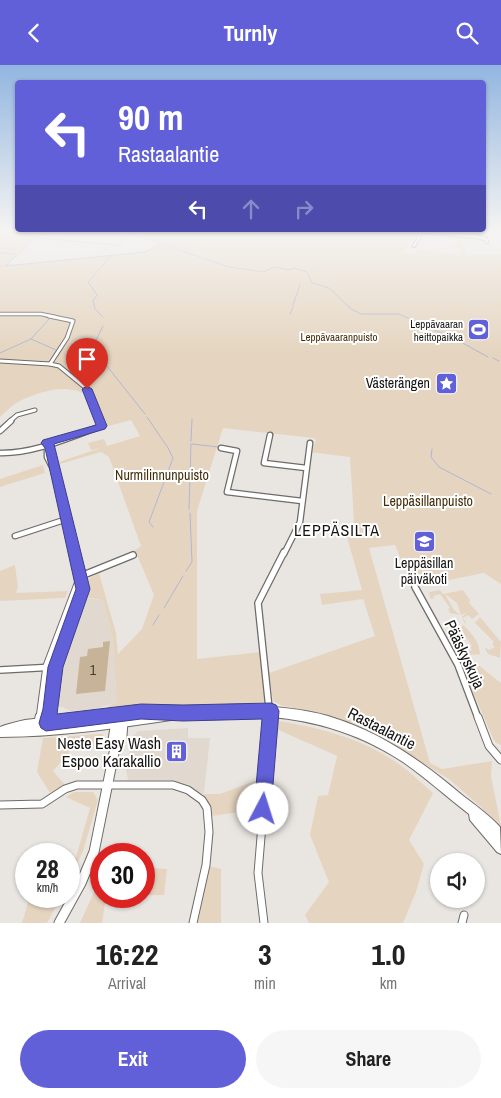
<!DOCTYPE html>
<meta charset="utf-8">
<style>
body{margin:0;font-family:"Archivo Narrow",sans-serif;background:#f6f6f6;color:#222;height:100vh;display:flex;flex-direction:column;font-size:19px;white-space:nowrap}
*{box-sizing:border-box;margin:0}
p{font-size:16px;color:#767676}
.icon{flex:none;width:28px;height:28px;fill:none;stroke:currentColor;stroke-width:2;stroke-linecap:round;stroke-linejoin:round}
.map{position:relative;height:858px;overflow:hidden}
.drawer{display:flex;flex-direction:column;background:#fff;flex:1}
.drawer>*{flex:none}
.banner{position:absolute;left:15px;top:15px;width:471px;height:152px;border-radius:5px;box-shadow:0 1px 4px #0004;background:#6160d8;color:#fff;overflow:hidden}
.fabs{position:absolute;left:430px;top:788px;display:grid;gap:10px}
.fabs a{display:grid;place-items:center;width:55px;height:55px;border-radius:50%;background:#fff;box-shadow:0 1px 4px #0004;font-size:25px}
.speed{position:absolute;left:15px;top:778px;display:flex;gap:10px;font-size:25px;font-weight:700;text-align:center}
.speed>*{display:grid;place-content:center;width:65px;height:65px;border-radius:50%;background:#fff;box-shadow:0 1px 4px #0004;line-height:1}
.speed small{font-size:12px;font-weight:400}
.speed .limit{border:8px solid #d22;background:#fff;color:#111}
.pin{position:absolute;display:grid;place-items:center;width:42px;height:42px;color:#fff;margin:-51px -21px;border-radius:50% 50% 50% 0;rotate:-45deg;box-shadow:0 0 5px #0007}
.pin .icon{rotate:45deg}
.me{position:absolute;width:55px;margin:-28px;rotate:5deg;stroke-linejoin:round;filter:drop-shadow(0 0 4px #0008)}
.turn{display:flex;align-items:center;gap:18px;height:105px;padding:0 20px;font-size:22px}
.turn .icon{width:65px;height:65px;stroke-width:2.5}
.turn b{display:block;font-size:35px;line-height:42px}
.lanes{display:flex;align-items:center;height:48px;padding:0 20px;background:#0003;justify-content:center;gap:25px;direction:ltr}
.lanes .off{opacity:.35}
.eta{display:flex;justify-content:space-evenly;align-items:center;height:85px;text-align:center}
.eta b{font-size:30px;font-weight:800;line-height:35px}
.cta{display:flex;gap:10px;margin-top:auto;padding:10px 20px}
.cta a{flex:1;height:58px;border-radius:30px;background:#6160d8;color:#fff;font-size:20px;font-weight:800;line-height:58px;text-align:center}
.cta a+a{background:#f6f6f6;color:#222}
header{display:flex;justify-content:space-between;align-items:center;height:65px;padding:0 20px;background:#6160d8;color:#fff;font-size:22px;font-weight:800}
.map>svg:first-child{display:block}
.built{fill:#e1d9cf}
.green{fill:#e5d5c0}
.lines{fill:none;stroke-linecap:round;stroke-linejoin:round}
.stream{stroke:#b2b6d5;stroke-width:1}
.building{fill:#c7b397}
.minor-far4-casing{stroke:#6e6b68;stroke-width:4.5}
.minor-far3-casing{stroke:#6e6b68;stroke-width:5}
.minor-far2-casing{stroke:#6e6b68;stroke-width:7}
.minor-far1-casing{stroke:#6e6b68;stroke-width:8}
.minor-casing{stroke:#6e6b68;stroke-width:9}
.tertiary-far1-casing{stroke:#6e6b68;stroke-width:9}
.tertiary-casing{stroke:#6e6b68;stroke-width:11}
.primary-casing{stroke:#6e6b68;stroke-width:2}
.minor-far4{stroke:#fff;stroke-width:2.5}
.minor-far3{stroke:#fff;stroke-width:3}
.minor-far2{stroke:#fff;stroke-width:4.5}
.minor-far1{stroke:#fff;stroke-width:5.5}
.minor{stroke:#fff;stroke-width:7}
.tertiary-far1{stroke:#fff;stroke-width:7}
.tertiary{stroke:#fff;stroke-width:9}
.primary{fill:#fff;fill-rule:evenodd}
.route{fill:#6160d8;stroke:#3f3e8c}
.labels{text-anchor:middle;stroke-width:4;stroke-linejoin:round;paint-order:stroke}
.far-poi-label{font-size:11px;fill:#151412;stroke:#fff;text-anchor:end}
.far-park-label{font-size:11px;fill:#442d09;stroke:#fff}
.poi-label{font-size:14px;fill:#151412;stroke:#fff;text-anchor:end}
.park-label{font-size:14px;fill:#442d09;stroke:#fff}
.near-number-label{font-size:14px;fill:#423c33}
.quarter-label{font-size:16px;letter-spacing:1px;fill:#151412;stroke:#fff}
.near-street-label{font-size:16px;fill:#151412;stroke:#fff}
.near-poi-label{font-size:16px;fill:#151412;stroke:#fff;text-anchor:end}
</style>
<header><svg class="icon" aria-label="back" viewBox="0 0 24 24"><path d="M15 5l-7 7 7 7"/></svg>Turnly<svg class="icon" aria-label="search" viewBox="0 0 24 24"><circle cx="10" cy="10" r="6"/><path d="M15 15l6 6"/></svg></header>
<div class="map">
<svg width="501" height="858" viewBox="0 0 501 858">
<rect width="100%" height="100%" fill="#e9e6e2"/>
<g class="built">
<path d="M81 533 103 535 113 576 118 637 95 644 70 646 62 642 53 641V639L62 587Z"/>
<path d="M188 663V673H210L204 729 169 715H128L126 705 132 672 138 666Z"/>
</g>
<g class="green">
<path d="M0 167H43L9 197 10 201 143 187 159 179 126 167H418L403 188 416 189 418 185 460 190V184L453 182 460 181 456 175 449 172 470 171 486 176 481 179 462 177 467 190H501V519L484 508 424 520 409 514 395 480 369 483 430 698 442 704 492 696 491 711 501 761 495 759 481 742 449 714 373 668 343 655 310 646 283 641 273 636 269 608 375 571 363 534 322 540 320 529 362 525 347 472H355L350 392 310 387 316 376 314 373 223 363 197 446V594L260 587 266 637 190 643 109 646 108 641 117 637 113 576 103 535 84 532 88 514 99 508 116 568 118 589 142 564 154 530 135 485 141 481 109 392 101 387 60 399 59 397 100 383 91 385 88 378 104 374 107 381 140 371 131 355 105 362 87 319 80 324 85 326 87 331C68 317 38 327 18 337 12 340 6 347 0 352Z"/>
<path d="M43 400 45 408 0 422V414Z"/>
<path d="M15 500 18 522 16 528 68 526 65 533 0 536V506Z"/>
<path d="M440 525 443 529 463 525 470 535 469 538 479 549 472 554 468 550 463 553 466 558 465 559 462 552 467 547 461 550 457 538 445 529 454 545 460 550 450 548 448 544 450 543 440 529 433 531 434 534 430 533 429 527Z"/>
<path d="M480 552 501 577 500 593 488 589 484 582 489 585 495 582 492 579 494 577 475 558Z"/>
<path d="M463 560C471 567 480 578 480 589 474 591 468 588 461 591L463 599 468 602 477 599 501 618V680L496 678 493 673 445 564 458 585 463 583 466 587 472 585 470 582 472 581 460 564Z"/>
<path d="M273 655C317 662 363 673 400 700 412 708 422 719 433 728L409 775 424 799 416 827 403 858H309L305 850 329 817 310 770 318 731 328 730 337 691 272 662Z"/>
<path d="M97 669H103L105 682 71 681 69 688 53 706 65 720 50 728 37 707 43 673Z"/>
<path d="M263 713 259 744 211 751 204 729H220Z"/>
<path d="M74 727H93L98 735 83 786 69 816V807L72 806 90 743 66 732Z"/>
<path d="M209 801 221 804V858H198Z"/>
<path d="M148 803 167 804 164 830H145Z"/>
<path d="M101 812V831H106L102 858H80Z"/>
<path d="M30 831H58L57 839 47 858H22Z"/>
</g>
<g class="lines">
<g class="stream">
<path d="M127 167 229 202 264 207 274 202 288 205 294 203 307 207 312 218 329 223 351 244 361 249H399L459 276 488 292"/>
<path d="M36 173 118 180 130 168"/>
<path d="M0 188 15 189"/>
<path d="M6 200 43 167"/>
<path d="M0 201H2"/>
<path d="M5 201 146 187 160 179"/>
<path d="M293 240 300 220"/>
<path d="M290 249 293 242"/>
<path d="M103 252 95 244 93 236 97 230 88 217 111 191"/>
<path d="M103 261 94 279 95 286 145 349"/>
<path d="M31 274 56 285"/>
<path d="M0 288 31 274 49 254 43 251"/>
<path d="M493 293 499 296"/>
<path d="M147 352 166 380"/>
<path d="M191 376 192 354"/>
<path d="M192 379 218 382"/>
<path d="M432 384 431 392 439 402 491 429"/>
<path d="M189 444 191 379"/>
<path d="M153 462 149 457 173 393 167 381"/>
<path d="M186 506 192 497 190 448"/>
<path d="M164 543 183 511"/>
<path d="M153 560 159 550"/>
</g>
</g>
<g class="building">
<path d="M110 576 105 626 76 629 80 592 87 591 88 584 103 582V577Z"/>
<path d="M173 679 182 680 181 694H171Z"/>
</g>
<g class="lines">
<defs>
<g id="minor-far4">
<path d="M426 167 478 172 486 174 487 177"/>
<path d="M414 181 422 167"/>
<path d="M0 249H41L55 252"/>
</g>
<g id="minor-far3">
<path d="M49 251 73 256 67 273 50 299 59 301 87 324 100 357"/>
<path d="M0 296 50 299"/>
<path d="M9 357 17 350 35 345"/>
</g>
<g id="minor-far2">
<path d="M0 366 11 356"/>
<path d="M270 370 264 398 306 403"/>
<path d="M47 378 50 381 53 404 75 489"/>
<path d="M47 378V392L53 404"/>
<path d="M221 383 237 386 227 427 302 436"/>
<path d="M0 388C34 389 70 372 102 361L100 356"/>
<path d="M15 471 67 454"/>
<path d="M284 489 300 457 310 378"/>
</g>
<g id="minor-far1">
<path d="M75 487 81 511 133 490"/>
<path d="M415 522 458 600 478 653"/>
<path d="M0 605 55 602"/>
<path d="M270 653 258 538 284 487"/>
</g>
<g id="minor">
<path d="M478 652 489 681 501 695"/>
<path d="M0 740 42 739 65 724 77 720H173L188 725 202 735 207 743 209 767 206 800 193 858"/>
<path d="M264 858 258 808 271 652"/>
<path d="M462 858 464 850"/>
</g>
<g id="tertiary-far1">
<path d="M40 653 47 601 81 511"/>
<path d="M47 653 59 588 83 524 81 513"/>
</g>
<g id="tertiary">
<path d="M46 658 47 652"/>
<path d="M39 659 40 652"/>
<path d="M115 683 113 675 116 656"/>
<path d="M59 858 81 818 94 787 115 683 122 671 123 656"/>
</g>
<path id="primary" d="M233 641C265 641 297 642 328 651 379 666 422 696 462 730 475 740 489 750 500 762L501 789 497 787 470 755 469 749C447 732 426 713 403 697 348 661 291 649 226 651 212 652 198 652 184 653 123 662 62 672 0 672V662C7 659 16 657 25 655L139 642H176L180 643Z"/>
</defs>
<use href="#minor-far4" class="minor-far4-casing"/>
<use href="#minor-far3" class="minor-far3-casing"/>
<use href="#minor-far2" class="minor-far2-casing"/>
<use href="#minor-far1" class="minor-far1-casing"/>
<use href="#minor" class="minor-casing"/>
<use href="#tertiary-far1" class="tertiary-far1-casing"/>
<use href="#tertiary" class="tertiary-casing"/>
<use href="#primary" class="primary-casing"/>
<use href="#minor-far4" class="minor-far4"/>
<use href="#minor-far3" class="minor-far3"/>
<use href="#minor-far2" class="minor-far2"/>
<use href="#minor-far1" class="minor-far1"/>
<use href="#minor" class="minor"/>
<use href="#tertiary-far1" class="tertiary-far1"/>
<use href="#tertiary" class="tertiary"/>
<use href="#primary" class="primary"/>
</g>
<linearGradient id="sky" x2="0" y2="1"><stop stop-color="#92b5e0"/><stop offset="0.58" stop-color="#f5f4f2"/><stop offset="1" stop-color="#f5f4f2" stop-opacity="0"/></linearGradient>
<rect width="501" height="287" fill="url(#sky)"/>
<path class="route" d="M87 321 92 324 107 361 105 364 54 379 90 524 63 602 57 649 141 639 183 640 271 638 276 640 279 646 271 744 269 751 263 753 257 751 254 744 262 654 183 656 141 654 46 666 41 663 39 658 43 644 48 602 76 524 45 383 41 378 43 375 96 360 82 324Z"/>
<defs>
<symbol id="stadium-square" viewBox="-11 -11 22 22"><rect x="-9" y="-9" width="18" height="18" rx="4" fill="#6160d8" stroke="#fff"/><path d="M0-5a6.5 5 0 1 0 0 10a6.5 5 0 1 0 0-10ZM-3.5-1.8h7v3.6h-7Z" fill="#fff"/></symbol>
<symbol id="sight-square" viewBox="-11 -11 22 22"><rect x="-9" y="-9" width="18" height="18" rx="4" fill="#6160d8" stroke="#fff"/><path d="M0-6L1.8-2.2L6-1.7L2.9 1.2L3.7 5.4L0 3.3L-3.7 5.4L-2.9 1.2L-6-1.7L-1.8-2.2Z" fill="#fff"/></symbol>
<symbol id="school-square" viewBox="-11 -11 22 22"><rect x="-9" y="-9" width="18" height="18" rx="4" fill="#6160d8" stroke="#fff"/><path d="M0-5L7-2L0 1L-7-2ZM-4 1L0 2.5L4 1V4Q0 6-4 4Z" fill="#fff"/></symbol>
<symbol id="building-square" viewBox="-11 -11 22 22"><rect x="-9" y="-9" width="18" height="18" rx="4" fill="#6160d8" stroke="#fff"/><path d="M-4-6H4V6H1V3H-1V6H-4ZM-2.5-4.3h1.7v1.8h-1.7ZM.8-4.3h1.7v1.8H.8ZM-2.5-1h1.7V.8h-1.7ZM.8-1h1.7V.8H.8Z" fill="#fff"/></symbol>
</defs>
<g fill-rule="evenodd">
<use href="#stadium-square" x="466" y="252" width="25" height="25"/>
<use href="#sight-square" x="434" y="306" width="25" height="25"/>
<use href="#school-square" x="412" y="464" width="25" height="25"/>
<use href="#building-square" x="164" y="674" width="25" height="25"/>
</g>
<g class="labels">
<g class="far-poi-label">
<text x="463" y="263">Leppävaaran<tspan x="463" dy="13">heittopaikka</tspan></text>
</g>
<g class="far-park-label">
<text x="339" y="276">Leppävaaranpuisto</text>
</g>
<g class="poi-label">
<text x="430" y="323">Västerängen</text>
<text x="424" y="503" text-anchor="middle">Leppäsillan<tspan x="424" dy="16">päiväkoti</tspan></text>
</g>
<g class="park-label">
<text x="162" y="415">Nurmilinnunpuisto</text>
<text x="428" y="441">Leppäsillanpuisto</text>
</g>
<g class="near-number-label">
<text x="93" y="610">1</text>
</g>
<g class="quarter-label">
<text x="337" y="471">LEPPÄSILTA</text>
</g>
<g class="near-street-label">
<text transform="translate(465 589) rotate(65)" y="6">Pääskyskuja</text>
<text transform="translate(382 663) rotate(27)" y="6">Rastaalantie</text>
</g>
<g class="near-poi-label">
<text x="161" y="684">Neste Easy Wash<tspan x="161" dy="18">Espoo Karakallio</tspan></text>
</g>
</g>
</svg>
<div class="fabs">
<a><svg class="icon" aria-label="sound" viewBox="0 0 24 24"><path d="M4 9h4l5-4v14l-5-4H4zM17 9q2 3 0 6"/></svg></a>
</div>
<div class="speed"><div>28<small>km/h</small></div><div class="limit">30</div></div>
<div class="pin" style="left:87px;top:324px;background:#d93025"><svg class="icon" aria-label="arrive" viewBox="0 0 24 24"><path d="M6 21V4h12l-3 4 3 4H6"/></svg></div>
<svg class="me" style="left:263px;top:744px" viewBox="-20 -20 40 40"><circle r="19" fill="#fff"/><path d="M0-13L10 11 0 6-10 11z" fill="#6160d8"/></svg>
<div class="banner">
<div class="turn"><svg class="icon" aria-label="left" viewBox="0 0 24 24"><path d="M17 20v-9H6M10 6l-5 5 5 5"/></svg><div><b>90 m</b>Rastaalantie</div></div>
<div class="lanes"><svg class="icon" aria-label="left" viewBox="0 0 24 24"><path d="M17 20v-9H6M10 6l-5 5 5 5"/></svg><svg class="icon off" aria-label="ahead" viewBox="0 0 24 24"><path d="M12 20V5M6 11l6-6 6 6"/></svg><svg class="icon off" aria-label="right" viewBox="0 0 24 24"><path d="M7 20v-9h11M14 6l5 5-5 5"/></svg></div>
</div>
</div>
<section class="drawer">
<div class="eta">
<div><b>16:22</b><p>Arrival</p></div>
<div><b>3</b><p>min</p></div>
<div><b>1.0</b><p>km</p></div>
</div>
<div class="cta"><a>Exit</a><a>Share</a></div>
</section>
